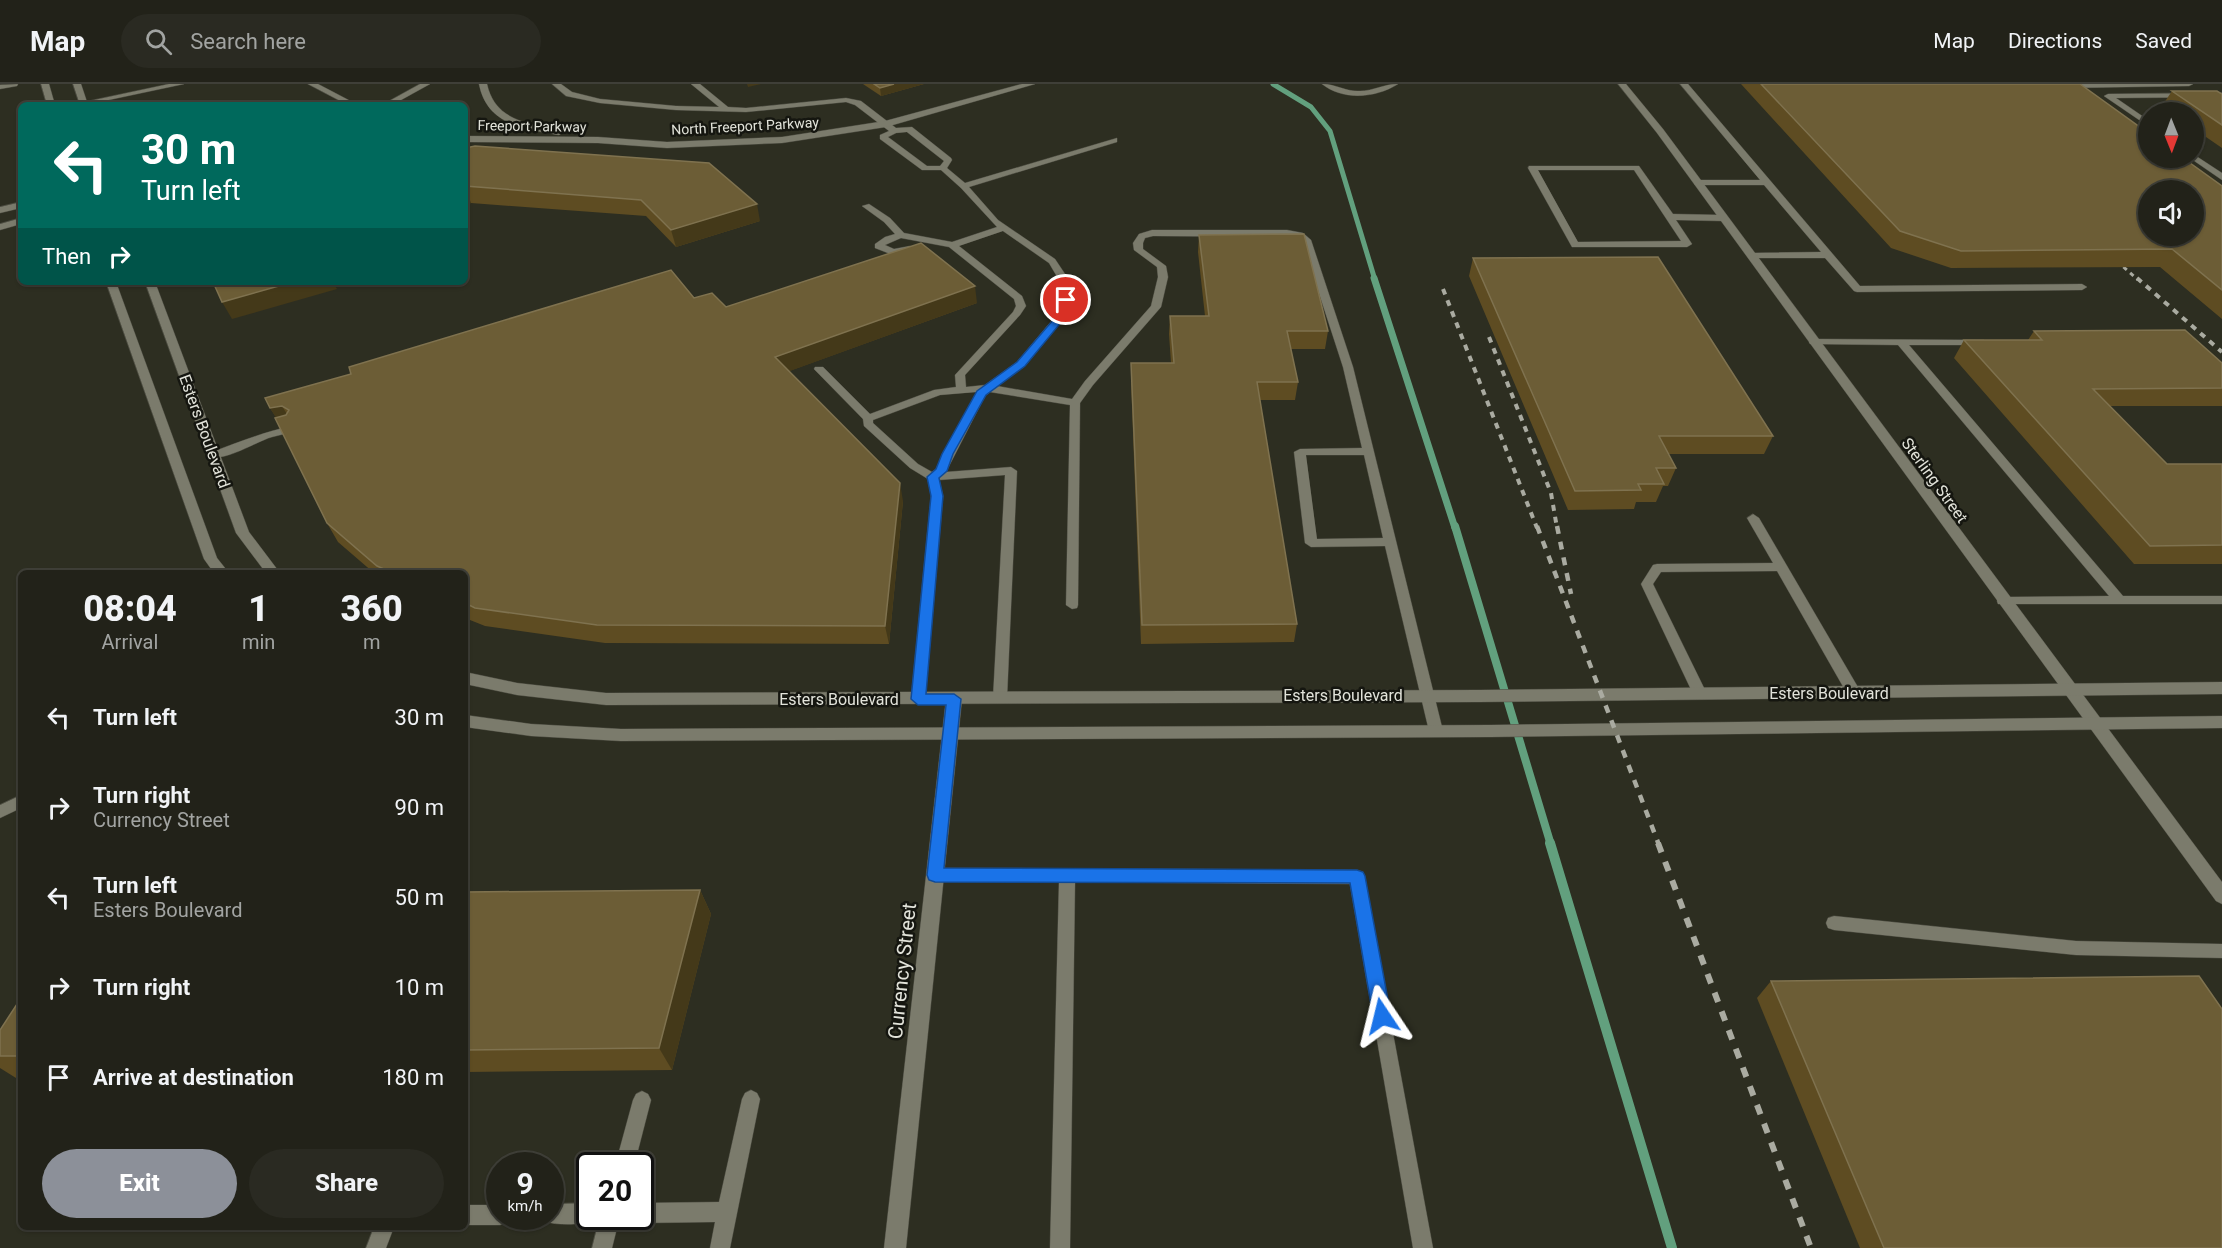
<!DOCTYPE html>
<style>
body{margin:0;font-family:Roboto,sans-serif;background:#2a2a22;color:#f1f3f6;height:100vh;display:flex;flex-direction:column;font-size:22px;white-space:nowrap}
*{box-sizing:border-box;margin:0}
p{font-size:20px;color:#a2a4a2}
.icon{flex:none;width:33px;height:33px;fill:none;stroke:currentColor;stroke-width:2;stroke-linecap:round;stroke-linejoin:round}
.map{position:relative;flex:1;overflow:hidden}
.panel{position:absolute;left:18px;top:486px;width:450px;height:660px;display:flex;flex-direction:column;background:#222219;border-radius:9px;box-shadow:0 2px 4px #0004,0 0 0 2px #3f3f38}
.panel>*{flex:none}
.guide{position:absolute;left:18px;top:18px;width:450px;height:183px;border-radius:9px;box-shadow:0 2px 4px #0004,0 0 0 2px #3f3f38;background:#00695c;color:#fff;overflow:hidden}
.needle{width:39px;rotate:179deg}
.buttons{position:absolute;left:2138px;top:18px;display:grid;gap:12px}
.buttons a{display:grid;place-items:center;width:66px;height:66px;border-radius:50%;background:#222219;box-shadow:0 2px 4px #0004,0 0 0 2px #3f3f38;font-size:30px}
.speed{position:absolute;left:486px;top:1068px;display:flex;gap:12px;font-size:30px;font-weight:700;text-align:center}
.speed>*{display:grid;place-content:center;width:78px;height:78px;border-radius:50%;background:#222219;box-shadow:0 2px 4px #0004,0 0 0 2px #3f3f38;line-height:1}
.speed small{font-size:15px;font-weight:400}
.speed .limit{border:3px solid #111;border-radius:9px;background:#fff;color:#111}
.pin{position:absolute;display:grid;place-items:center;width:51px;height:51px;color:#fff;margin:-26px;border:3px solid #fff;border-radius:50%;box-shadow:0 2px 6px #0007}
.me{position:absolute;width:66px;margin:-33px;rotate:350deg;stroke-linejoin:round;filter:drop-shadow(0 0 4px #0008)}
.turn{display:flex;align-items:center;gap:21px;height:126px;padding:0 24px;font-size:27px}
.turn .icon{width:78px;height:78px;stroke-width:2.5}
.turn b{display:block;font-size:42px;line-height:51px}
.then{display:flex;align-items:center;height:57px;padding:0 24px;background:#0003;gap:12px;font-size:22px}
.eta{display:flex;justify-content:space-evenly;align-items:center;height:102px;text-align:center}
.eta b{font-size:36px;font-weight:800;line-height:42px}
.cta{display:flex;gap:12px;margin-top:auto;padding:12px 24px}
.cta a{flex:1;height:69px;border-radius:36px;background:#8c9099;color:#fff;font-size:24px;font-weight:800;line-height:69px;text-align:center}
.cta a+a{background:#2a2a22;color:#f1f3f6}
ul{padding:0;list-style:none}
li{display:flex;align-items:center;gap:18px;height:90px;padding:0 24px}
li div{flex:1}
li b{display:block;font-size:22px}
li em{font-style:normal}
header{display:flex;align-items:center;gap:36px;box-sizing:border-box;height:84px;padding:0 30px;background:#222219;border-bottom:2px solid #3f3f38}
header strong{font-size:28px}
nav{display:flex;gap:33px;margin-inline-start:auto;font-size:21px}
.search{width:420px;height:54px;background:#2a2a22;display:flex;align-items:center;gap:15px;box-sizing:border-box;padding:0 21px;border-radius:33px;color:#a2a4a2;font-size:22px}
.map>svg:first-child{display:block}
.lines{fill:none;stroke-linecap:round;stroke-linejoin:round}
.stream-far3{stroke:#62a07e;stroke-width:5}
.stream-far2{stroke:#62a07e;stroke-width:7}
.stream-far1{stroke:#62a07e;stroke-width:8}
.stream{stroke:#62a07e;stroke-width:10}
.service-casing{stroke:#4b4b40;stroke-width:1}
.minor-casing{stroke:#4b4b40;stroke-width:1}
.secondary-casing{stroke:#4b4b40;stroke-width:1}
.service{fill:#7b7b6c;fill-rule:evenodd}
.minor{fill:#7b7b6c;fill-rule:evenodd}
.secondary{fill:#7b7b6c;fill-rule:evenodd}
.rail-far3{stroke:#aaaba1;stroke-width:3;stroke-dasharray:4.5 4.5;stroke-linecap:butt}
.rail-far2{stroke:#aaaba1;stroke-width:4;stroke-dasharray:6 6;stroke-linecap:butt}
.rail-far1{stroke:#aaaba1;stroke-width:4.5;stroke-dasharray:8 8;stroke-linecap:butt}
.rail{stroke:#aaaba1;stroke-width:6;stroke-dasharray:10 10;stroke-linecap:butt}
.wall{fill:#5e4c22}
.shaded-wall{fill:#443919}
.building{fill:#6c5d36;stroke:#7f724f;stroke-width:1.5;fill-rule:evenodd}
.route{fill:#1a73e8;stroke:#114b97;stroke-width:1.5}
.labels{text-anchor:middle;stroke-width:5;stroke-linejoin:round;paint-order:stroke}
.far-street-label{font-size:14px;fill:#e2e3da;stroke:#151610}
.street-label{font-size:16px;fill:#e2e3da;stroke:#151610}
.near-street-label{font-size:20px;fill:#e2e3da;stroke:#151610}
</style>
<header>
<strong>Map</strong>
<div class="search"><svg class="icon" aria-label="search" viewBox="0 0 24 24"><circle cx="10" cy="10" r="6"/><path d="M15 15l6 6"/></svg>Search here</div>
<nav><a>Map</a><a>Directions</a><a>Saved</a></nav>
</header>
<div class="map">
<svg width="2222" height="1164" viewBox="0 0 2222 1164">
<rect width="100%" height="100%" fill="#2d2e21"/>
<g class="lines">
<path class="stream-far3" d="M1273 0 1311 23 1330 47 1375 196"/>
<path class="stream-far2" d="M1374 194 1455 444"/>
<path class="stream-far1" d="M1455 442 1551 761"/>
<path class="stream" d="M1550 759 1672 1164"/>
<defs>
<g id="service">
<path d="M18 0 17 2 0 5V1Z"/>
<path d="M169 0H184L85 21 80 19Z"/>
<path d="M308 0H318L358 21H348Z"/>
<path d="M552 0H561L572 8 600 15 676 22 719 23 691 0H700L728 23 746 24 846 14 861 17 896 44 912 43 951 74 952 76 947 84 965 99 1117 54V58L969 103 998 136 1055 175 1069 196 1071 216 1069 228 1025 282 997 302 1072 315 1085 297 1151 222 1158 193 1157 183 1134 166 1133 159 1139 150 1152 146H1287L1303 149 1311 156 1353 283 1443 647 1441 651H1431L1429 647 1385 462 1311 463 1305 459 1294 368 1300 365 1362 364 1343 283 1302 157 1297 153 1153 152 1145 154 1143 159V165L1166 182 1168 193 1161 223 1093 301 1080 319 1078 521 1077 524 1072 525 1066 521 1070 321 990 308 985 312 946 388 1011 383 1017 387 1007 614 1005 618H995L993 614 1005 391 939 396 943 412 925 615 923 619H913L911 615 931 412 928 395 910 384 864 342 863 335 814 285 815 283H823L870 330 934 306 956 303 955 291 1013 228 1016 222 1014 215 949 163 901 154 885 161 894 165 910 162 915 165 913 167 893 171 875 164V160L885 153 895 150 884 138 862 122 869 120 890 134 904 149 952 158 997 143 961 104 941 86H922L880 55V51L889 47 855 21 846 18 746 28 676 26 600 19 566 12ZM907 48 944 77 940 82H927L888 53 896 49ZM1003 147 1049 179 1059 196 1061 216 1059 228 1017 278 985 301 966 303 965 291 1020 231 1026 222 1022 212 959 162ZM977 308 936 385 932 388 918 380 873 339V336L940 311ZM1306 371H1364L1383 454 1317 455Z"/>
<path d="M1322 0C1336 0 1346 8 1360 7 1373 7 1384 0 1398 0 1376 14 1343 17 1322 0Z"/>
<path d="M1680 0H1688L1860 202 2082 200 2087 203 2082 206 1857 208 1854 207 1825 174H1748V170L1751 169 1821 168 1764 101H1695L1694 99 1698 96H1760Z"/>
<path d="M2064 0H2193L2189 2 2065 4 2061 2Z"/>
<path d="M2222 9V13L2116 14 2148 36V42L2104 12 2108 10Z"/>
<path d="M2193 70 2222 89V96L2190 74H2193Z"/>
<path d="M1529 82H1639L1673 130 1723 131 1727 134 1723 137 1676 136 1692 160 1687 163H1572L1528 84ZM1538 86H1634L1681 157 1578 158Z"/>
<path d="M1814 255 1984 256 1985 258 1980 261H1909L2123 512H2222V520H1998L1997 517 1998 514 2003 513 2109 512 1898 261 1810 260 1809 258Z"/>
<path d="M292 342 298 345 296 347C288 349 280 351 272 353 255 358 227 377 209 373L207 371 209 369C237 359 263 348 292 342Z"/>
<path d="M1753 430 1759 434 1859 605 1861 609 1859 613H1849L1777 487 1661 488 1653 500 1707 610 1705 614H1695L1641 500 1653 481 1657 480 1773 479 1747 434Z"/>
<path d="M21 711V724L0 734V721Z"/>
<path d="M935 784 1357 786 1363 788 1433 1164H1413L1350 800 1075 798 1070 1164H1050L1059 798H935L929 796 927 791 929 786Z"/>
<path d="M1834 832 2076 857 2222 860V874L2076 871 1834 846 1828 844 1826 839 1828 834Z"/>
<path d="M751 1006 757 1009 760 1015 730 1164H710L715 1138 640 1139 633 1136 632 1132H640V1119L719 1118 742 1015 745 1009Z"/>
<path d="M642 1007 648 1010 651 1016 634 1082H615L633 1016 636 1010Z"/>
<path d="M590 1119V1132H598L597 1136C583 1141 557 1142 543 1137L541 1132H550V1120Z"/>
<path d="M465 1121H500V1132H509L507 1138 500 1141H465Z"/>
<path d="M600 1132H620L612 1164H592Z"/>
<path d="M374 1143H394L386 1164H366Z"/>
</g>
<g id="minor">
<path d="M1618 0H1626L1663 45 2222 798V820L2216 817 1657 49Z"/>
<path d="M954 609 959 611 962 615 906 1164H884L946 615 949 611Z"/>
</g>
<g id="secondary">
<path d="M41 0H49L55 21H47Z"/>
<path d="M73 0H81L88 21H80Z"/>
<path d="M420 0H430L392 21H382Z"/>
<path d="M479 0H487C493 28 514 37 540 42 548 44 557 44 563 48L559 51C524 45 487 41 479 0Z"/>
<path d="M1022 0H1035L886 43 782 59 667 64 598 59 465 58V52L598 53 667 58 782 53 885 37Z"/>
<path d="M21 118V124L0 129V123Z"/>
<path d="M21 134V140L0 146V140Z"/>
<path d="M106 198H116L217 474 229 489H214L204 475Z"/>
<path d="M145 198H155L249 448 280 489H266L236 449Z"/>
<path d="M465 588 517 599 606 609 1479 606 2222 598V610L1479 618 606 621 517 611 465 600Z"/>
<path d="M465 631 531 640 621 645 1490 641 2222 632V644L1490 653 621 657 531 652 465 643Z"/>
</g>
</defs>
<use href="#service" class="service-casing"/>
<use href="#minor" class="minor-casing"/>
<use href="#secondary" class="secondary-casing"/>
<use href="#service" class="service"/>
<use href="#minor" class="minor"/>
<use href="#secondary" class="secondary"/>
<path class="rail-far3" d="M2110 171 2138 196"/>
<g class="rail-far2">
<path d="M2137 194 2222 268"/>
<path d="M1443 205 1537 444"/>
<path d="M1489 253 1551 409 1557 444"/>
</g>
<g class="rail-far1">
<path d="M1537 442 1659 761"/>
<path d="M1557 442 1571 510"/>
</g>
<path class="rail" d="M1658 759 1811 1164"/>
</g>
<g class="wall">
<path d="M863 0H924L881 12Z"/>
<path d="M1741 0H2080L2222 102V235L2160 183 1951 184 1891 164Z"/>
<path d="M2172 7 2222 10V64L2193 44V28H2171L2162 22Z"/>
<path d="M465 64 760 137 676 163 646 132 471 119 465 121Z"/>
<path d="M1199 151 1328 247 1325 265H1291L1298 298 1295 316H1260L1297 540 1294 558 1141 560 1131 297V279H1171L1169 250 1170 232H1205L1198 168Z"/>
<path d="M1473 174 1773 352 1764 370H1668L1676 384 1668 402H1663L1656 418H1636L1634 425 1568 426 1469 192Z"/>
<path d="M694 214 726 223 977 219 789 287 903 417 889 560 605 559 485 542 465 534V489H374L338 458 327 439 276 333 270 324Z"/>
<path d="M2034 247 2222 279V322H2110L2167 380H2222V480H2134L1954 274 1964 256H2028Z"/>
<path d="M700 806 711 830 672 986 465 988V808Z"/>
<path d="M1771 897 2222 1164H1860L1757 914Z"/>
<path d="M21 914V994H16L0 984V946Z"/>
</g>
<g class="shaded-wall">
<path d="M747 0H761L748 3Z"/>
<path d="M894 0H924L881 12 880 4Z"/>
<path d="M465 103 471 119 465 121Z"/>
<path d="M757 120 760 137 676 163 671 146Z"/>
<path d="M293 198H333L337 205 232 235 222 218Z"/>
<path d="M975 202 977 219 779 291 775 273Z"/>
<path d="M282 322 293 340 281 342 270 324Z"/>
<path d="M900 399 903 417 889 560 885 542Z"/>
<path d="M700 806 711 830 672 986 659 964Z"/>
</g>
<g class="building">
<path d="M874 0H894L880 4Z"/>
<path d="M1761 0H2080L2148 49V74H2183L2222 102V206L2172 165 1961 167 1900 147ZM2148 106H2193V152H2148Z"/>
<path d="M2172 7H2217L2222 10V41Z"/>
<path d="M475 62 709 79 757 120 671 146 641 116 465 102V64Z"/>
<path d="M1304 150 1328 247H1287L1298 298H1257L1297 540 1142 541 1131 279H1174L1170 232H1209L1199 151Z"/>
<path d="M921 159 975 202 775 273 900 399 885 542 597 541 475 524 465 519V489H393L377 482 327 439 275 334 286 331 289 326 282 322 270 324 265 314 351 290 349 283 671 186 694 214 712 209 726 223Z"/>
<path d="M1658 173 1773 352H1659L1676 384H1656L1664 400H1638L1641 406 1575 407 1473 174Z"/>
<path d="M213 198H293L222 218Z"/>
<path d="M2185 246 2222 279V304L2093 305 2167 380H2222V461L2150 462 1964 256H2042L2034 247Z"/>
<path d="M700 806 659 964 465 966V808Z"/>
<path d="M2199 892 2222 925V1164H1884L1771 897Z"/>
<path d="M21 914V972H0V946Z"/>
</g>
<path class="route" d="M1063 214 1071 216 1068 230 1025 282 986 311 953 370 947 387 939 394 943 412 926 610H954L961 615 944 784 1357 786 1363 788 1365 792 1391 932 1388 938 1382 940 1376 938 1373 932 1350 799 935 798 929 796 927 791 946 621H918L911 615 931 412 927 393 936 385 942 370 977 307 1017 278 1060 228Z"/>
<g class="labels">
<g class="far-street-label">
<text transform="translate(532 42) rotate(1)" y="5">Freeport Parkway</text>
<text transform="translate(745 42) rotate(-3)" y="5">North Freeport Parkway</text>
</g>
<g class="street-label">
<text transform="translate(205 347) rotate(70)" y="6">Esters Boulevard</text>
<text transform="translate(1935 396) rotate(54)" y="6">Sterling Street</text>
<text x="1829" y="615">Esters Boulevard</text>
<text x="1343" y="617">Esters Boulevard</text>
<text x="839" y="621">Esters Boulevard</text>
</g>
<g class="near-street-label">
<text transform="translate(902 887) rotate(-84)" y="7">Currency Street</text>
</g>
</g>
</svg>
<div class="buttons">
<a><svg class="needle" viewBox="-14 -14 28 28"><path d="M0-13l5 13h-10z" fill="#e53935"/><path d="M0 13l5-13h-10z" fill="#a2a4a2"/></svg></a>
<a><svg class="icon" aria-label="sound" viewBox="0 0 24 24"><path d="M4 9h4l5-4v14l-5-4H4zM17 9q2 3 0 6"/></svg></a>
</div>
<div class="speed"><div>9<small>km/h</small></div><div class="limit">20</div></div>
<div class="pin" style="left:1066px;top:216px;background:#d93025"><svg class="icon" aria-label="arrive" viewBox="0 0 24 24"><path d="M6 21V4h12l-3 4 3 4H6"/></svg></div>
<svg class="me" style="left:1382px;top:932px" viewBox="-20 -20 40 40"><path d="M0-17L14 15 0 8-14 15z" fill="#1a73e8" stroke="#fff" stroke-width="4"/></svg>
<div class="guide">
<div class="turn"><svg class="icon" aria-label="left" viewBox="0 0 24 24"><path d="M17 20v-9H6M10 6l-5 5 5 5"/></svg><div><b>30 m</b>Turn left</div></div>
<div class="then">Then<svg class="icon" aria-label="right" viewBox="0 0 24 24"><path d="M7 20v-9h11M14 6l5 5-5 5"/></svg></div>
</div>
<section class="panel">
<div class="eta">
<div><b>08:04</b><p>Arrival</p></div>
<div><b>1</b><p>min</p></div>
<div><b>360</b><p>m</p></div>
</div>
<ul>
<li><svg class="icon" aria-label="left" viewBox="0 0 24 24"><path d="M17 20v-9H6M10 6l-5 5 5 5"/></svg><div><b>Turn left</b></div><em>30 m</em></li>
<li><svg class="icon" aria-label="right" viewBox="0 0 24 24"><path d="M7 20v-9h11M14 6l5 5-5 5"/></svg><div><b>Turn right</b><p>Currency Street</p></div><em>90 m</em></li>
<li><svg class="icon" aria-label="left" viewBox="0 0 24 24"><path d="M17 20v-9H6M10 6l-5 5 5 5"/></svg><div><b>Turn left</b><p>Esters Boulevard</p></div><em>50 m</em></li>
<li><svg class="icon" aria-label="right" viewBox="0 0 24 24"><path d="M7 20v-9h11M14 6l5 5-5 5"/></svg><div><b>Turn right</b></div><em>10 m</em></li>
<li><svg class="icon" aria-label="arrive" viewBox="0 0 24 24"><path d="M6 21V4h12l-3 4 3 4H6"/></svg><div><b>Arrive at destination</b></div><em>180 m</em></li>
</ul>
<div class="cta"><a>Exit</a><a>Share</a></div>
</section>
</div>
